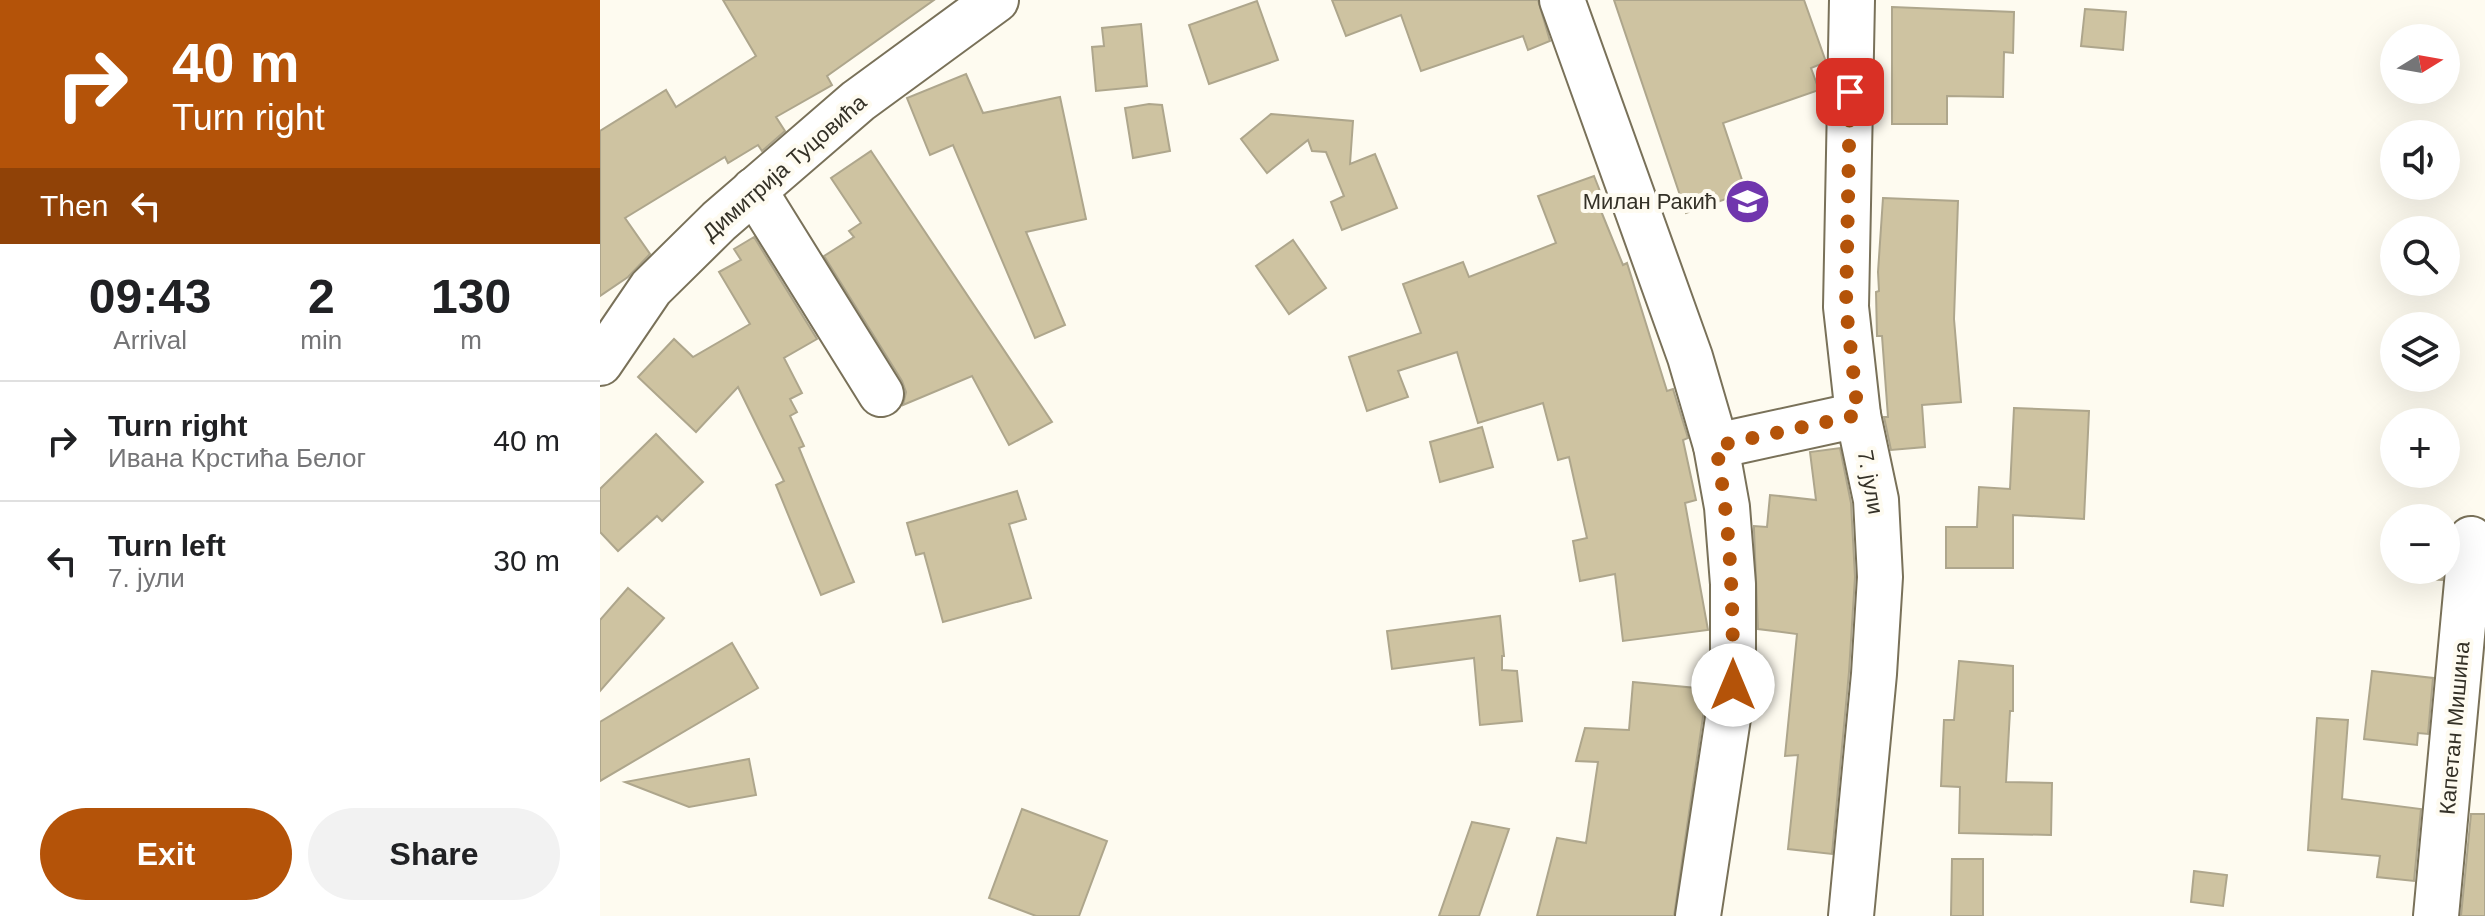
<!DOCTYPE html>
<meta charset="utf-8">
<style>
body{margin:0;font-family:Helvetica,sans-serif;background:#f2f2f2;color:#202124;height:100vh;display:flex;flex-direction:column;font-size:30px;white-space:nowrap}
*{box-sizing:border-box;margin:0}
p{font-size:26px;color:#757577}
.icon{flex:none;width:44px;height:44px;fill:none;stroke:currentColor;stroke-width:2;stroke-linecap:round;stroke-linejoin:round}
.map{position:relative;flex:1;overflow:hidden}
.panel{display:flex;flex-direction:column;background:#fff;width:600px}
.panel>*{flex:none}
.guide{background:#b45309;color:#fff;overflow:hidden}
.needle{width:52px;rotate:79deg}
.tools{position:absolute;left:1780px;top:24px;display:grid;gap:16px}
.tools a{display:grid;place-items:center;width:80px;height:80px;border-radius:50%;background:#fff;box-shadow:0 8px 32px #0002;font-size:40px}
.pin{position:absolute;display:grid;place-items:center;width:68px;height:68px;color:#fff;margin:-34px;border-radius:16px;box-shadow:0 4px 12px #0006}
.me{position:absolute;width:88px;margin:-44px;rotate:0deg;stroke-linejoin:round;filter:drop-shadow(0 0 6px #0008)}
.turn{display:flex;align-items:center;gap:28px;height:168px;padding:0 40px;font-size:36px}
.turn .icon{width:104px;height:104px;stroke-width:2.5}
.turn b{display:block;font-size:56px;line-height:68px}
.then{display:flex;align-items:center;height:76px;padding:0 40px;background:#0003;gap:16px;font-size:30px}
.eta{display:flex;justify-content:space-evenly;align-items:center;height:136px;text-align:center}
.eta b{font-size:48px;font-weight:800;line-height:56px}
.primary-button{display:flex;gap:16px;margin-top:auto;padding:16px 40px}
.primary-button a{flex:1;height:92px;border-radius:48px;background:#b45309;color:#fff;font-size:32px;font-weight:800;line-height:92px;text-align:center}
.primary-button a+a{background:#f2f2f2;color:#202124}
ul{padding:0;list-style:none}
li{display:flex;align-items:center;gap:24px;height:120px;padding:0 40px;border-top:2px solid #e0e0e0}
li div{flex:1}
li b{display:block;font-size:30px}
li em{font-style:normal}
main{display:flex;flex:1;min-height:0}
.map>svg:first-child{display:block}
.building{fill:#cec3a1;stroke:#aea68c;stroke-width:2}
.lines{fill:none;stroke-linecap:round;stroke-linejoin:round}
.minor-casing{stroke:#797159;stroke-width:48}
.minor{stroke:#fff;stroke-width:44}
.route{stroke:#b45309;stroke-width:14;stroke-dasharray:0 25.2}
.labels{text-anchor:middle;stroke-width:8;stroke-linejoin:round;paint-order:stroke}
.street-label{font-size:22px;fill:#343127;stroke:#fefbf0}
.poi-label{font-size:22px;fill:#343127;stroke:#fefbf0;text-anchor:end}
</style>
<main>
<section class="panel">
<div class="guide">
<div class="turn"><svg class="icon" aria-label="right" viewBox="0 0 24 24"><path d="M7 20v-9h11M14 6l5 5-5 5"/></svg><div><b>40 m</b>Turn right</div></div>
<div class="then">Then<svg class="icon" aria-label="left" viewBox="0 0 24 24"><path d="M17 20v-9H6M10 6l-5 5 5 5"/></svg></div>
</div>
<div class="eta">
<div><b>09:43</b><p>Arrival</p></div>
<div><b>2</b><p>min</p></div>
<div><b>130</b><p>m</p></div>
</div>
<ul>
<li><svg class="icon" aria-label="right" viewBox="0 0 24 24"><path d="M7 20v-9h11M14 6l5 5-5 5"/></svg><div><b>Turn right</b><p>Ивана Крстића Белог</p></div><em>40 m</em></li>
<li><svg class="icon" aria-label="left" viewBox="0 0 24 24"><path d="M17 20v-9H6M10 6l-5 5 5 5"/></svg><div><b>Turn left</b><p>7. јули</p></div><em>30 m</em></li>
</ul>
<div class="primary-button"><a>Exit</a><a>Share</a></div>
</section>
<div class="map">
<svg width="1885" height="916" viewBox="0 0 1885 916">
<rect width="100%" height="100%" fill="#fefbf0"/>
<g class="building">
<path d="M123 0H334L227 76 232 85 176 117 185 131 162 151 158 145 128 163 125 157 25 218 50 254 28 277 0 296V131L66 90 76 107 156 56Z"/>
<path d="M732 0H938L950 41 928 50 923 36 821 71 801 15 746 36Z"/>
<path d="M1014 0H1204L1226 62 1211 68 1219 90 1123 123 1146 192 1086 213Z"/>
<path d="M657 1 678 60 609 84 589 25Z"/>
<path d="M1292 7 1414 12 1413 53 1404 52 1403 97 1347 96V124H1292Z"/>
<path d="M1485 9 1526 12 1523 50 1481 46Z"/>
<path d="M541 24 547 86 496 91 492 47 504 46 502 28Z"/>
<path d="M366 74 383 113 460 97 486 219 426 232 465 325 435 338 353 145 330 155 307 98Z"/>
<path d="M549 104 562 105 570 151 533 158 525 108Z"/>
<path d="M671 114 753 121 750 164 775 154 797 208 742 230 731 202 744 196 726 152 712 151 708 140 667 173 641 139Z"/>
<path d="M271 151 452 422 409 445 372 376 303 405 306 392 302 381 224 256 254 237 249 231 261 223 231 178Z"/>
<path d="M994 176 1007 209 1001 211 1023 265 1027 263 1067 391 1073 389 1088 438 1083 440 1096 500 1085 503 1108 630 1023 641 1015 574 980 581 973 541 987 538 969 457 958 460 943 403 878 423 857 352 798 371 808 397 767 411 749 357 821 333 803 284 863 262 869 277 956 243 938 196Z"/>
<path d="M1283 198 1358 201 1354 319 1361 402 1322 405 1325 447 1291 450 1284 417H1288L1282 336H1277L1276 292 1279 291 1278 272Z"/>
<path d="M154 237 217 339 184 358 202 393 190 399 197 412 190 416 204 446 199 448 254 582 221 595 176 485 184 481 138 387 96 432 38 377 74 339 93 357 150 324 119 272 141 260 134 249Z"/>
<path d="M693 240 726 288 689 314 656 266Z"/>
<path d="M1414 408 1489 411 1484 519 1413 515V568H1346V527H1377L1379 487 1410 489Z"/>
<path d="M882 427 893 467 840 482 830 442Z"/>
<path d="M56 434 103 482 62 521 57 516 18 551 0 532V489Z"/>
<path d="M1240 448 1251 503 1255 577 1249 672 1232 854 1188 849 1198 755 1185 756 1197 634 1158 629 1154 530V526L1167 527 1170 495 1216 500 1210 452Z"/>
<path d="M417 491 426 519 409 524 431 598 343 622 324 553 316 555 307 523Z"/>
<path d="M1802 570H1843L1842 580 1802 578Z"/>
<path d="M28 588 64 618 0 691V620Z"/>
<path d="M900 616 904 656H902V670L917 671 922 721 880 725 874 658 792 669 787 631Z"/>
<path d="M132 643 158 688 0 781V722Z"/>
<path d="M1359 661 1413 666V711H1410L1406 782 1452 783 1451 835 1359 833 1360 787 1341 786 1344 720H1354Z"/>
<path d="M1772 671 1833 678 1828 734 1818 733 1817 745 1764 739Z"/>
<path d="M1033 682 1107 689 1074 916H937L957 838 986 843 998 762 976 761 985 728 1029 730Z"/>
<path d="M1717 718 1748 720 1742 799 1821 809 1814 881 1777 877 1780 856 1708 850Z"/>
<path d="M149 759 156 795 89 807 25 782Z"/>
<path d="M422 809 507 841 479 916H436L389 898Z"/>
<path d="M1871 814H1885V916H1861Z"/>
<path d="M872 822 909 829 879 916H839Z"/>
<path d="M1352 859H1383V916H1351Z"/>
<path d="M1594 871 1627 875 1623 906 1591 902Z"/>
</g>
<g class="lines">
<defs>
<g id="minor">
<path d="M962 0 1090 357 1116 446 1127 507 1133 584V685L1098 916"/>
<path d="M154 190 281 394"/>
<path d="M0 363 51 288 119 221 258 101 396 0"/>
<path d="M1116 446 1258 415"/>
<path d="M1251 916 1274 674 1280 577 1276 500 1258 415 1246 307 1252 0"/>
<path d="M1836 916 1871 539"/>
</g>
</defs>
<use href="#minor" class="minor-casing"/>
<use href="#minor" class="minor"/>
</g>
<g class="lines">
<path class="route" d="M1133 685C1133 600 1131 529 1116 446L1258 415 1246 307 1250 92"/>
</g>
<defs>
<symbol id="school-disc" viewBox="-11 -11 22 22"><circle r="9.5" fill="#7036ad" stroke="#fefbf0"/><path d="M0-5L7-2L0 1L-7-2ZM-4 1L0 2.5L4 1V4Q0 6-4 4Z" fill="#fff"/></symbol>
</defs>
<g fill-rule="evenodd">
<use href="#school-disc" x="1122" y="176" width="51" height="51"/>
</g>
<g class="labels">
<g class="street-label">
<text transform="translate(184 167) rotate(-41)" y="8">Димитрија Туцовића</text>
<text transform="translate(1271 482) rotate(80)" y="8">7. јули</text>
<text transform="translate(1854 728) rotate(-85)" y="8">Капетан Мишина</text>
</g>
<g class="poi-label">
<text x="1117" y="209">Милан Ракић</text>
</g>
</g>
</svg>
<div class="tools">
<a><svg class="needle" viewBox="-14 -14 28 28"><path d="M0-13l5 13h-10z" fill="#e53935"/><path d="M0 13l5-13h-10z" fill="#757577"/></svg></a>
<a><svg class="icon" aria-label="sound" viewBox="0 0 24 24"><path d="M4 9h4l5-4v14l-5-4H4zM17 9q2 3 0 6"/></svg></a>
<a><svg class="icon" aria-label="search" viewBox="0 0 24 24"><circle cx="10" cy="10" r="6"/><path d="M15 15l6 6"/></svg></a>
<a><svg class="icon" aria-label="layers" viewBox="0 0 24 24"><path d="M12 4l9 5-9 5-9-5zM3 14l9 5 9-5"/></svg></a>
<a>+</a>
<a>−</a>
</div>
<div class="pin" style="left:1250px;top:92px;background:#d93025"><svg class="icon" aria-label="arrive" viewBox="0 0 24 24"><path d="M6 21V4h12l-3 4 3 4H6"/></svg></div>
<svg class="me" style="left:1133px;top:685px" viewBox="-20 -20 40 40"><circle r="19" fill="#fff"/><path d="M0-13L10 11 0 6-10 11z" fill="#b45309"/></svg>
</div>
</main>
